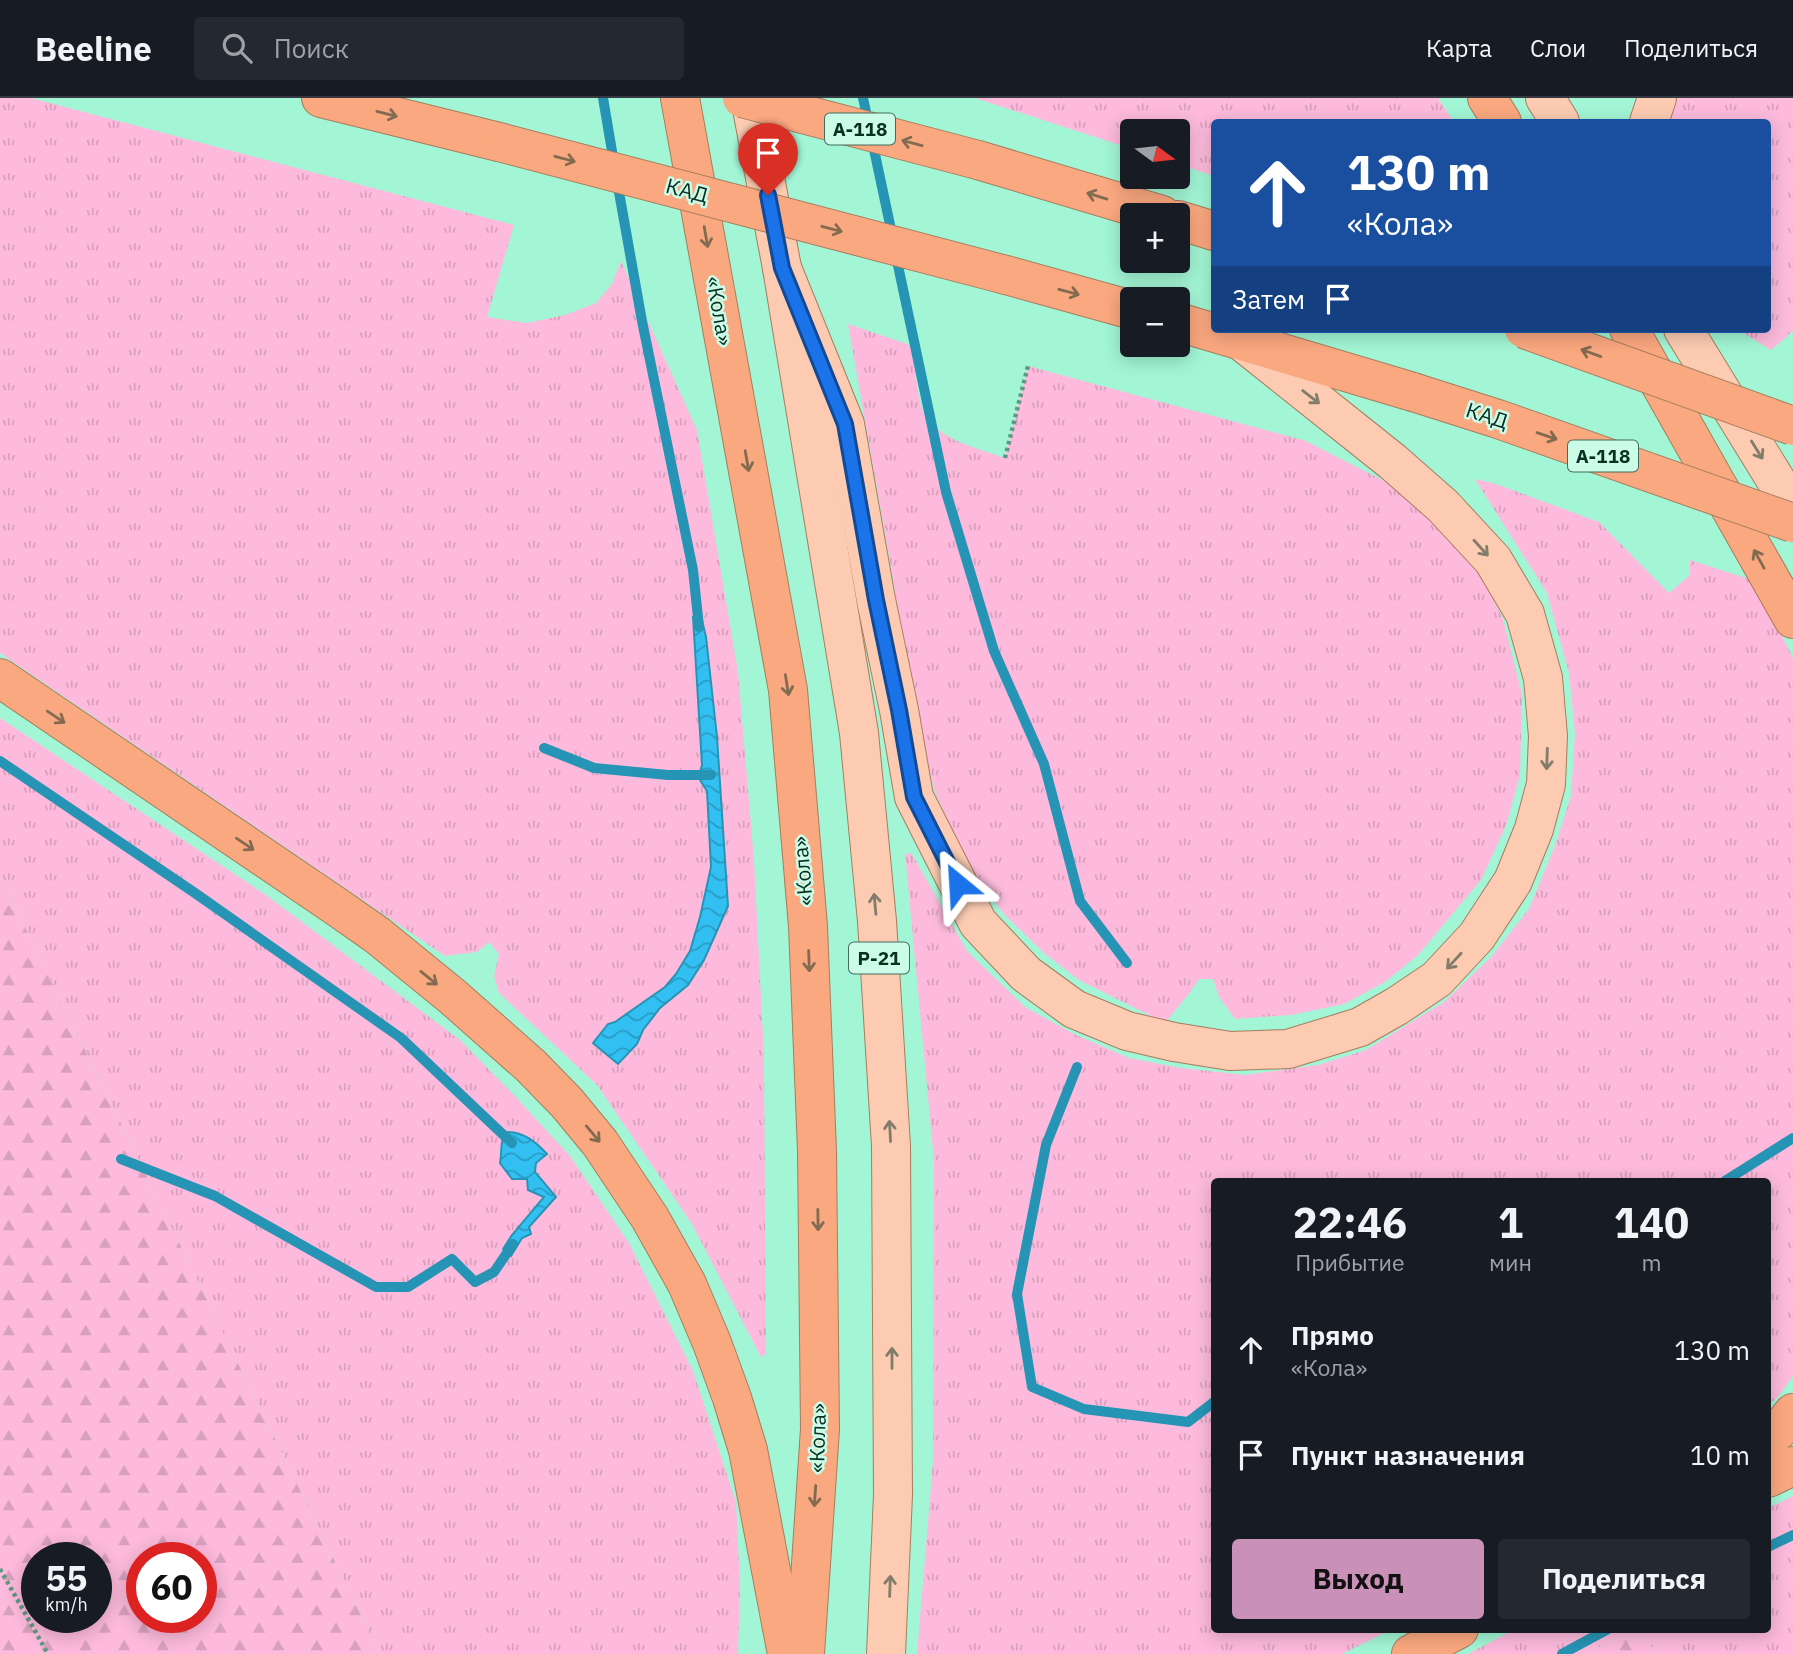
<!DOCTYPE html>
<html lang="ru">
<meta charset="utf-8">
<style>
body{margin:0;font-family:"IBM Plex Sans",sans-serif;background:#242831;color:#f1f3f6;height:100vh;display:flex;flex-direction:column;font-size:26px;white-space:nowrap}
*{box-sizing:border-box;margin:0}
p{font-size:23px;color:#9ea1a6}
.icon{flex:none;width:38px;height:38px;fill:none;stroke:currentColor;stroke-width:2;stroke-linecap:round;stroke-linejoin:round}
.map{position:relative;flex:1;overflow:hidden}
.side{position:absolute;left:1211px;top:1080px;width:560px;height:455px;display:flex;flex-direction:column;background:#171b24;border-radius:7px;box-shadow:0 4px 18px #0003}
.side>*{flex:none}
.guide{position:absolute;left:1211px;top:21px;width:560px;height:214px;border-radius:7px;box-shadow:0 4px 18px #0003;background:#1a4fa0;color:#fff;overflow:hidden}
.needle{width:46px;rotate:105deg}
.tools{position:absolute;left:1120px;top:21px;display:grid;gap:14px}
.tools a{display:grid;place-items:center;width:70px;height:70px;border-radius:7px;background:#171b24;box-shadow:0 4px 18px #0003;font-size:35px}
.speed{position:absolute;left:21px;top:1444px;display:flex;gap:14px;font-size:35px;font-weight:700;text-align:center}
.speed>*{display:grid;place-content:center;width:91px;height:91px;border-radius:50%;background:#171b24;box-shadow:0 4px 18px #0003;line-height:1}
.speed small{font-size:18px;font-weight:400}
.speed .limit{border:10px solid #d22;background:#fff;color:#111}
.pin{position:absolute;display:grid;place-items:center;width:60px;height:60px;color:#fff;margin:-72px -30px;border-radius:50% 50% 50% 0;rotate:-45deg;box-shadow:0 0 7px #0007}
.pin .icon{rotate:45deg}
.me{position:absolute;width:77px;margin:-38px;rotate:333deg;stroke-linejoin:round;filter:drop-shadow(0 0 5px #0008)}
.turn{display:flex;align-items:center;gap:24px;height:147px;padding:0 21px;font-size:32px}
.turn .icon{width:91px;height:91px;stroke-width:2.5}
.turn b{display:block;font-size:49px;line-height:60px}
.then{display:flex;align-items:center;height:66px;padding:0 21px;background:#0003;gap:14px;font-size:26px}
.eta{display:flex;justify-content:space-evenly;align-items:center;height:119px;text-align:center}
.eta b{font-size:42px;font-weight:800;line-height:49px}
.action{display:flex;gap:14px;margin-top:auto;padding:14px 21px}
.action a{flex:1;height:80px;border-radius:7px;background:#ca91b8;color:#111;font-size:28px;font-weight:800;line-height:80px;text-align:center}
.action a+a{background:#242831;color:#f1f3f6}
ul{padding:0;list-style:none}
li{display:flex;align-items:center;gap:21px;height:105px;padding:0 21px}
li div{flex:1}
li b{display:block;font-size:26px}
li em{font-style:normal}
header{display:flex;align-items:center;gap:42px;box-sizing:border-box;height:98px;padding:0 35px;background:#171b24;border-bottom:2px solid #363941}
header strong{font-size:33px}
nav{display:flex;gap:38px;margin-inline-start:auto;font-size:24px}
.search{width:490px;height:63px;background:#242831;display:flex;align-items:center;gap:18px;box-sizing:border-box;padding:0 24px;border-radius:7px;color:#9ea1a6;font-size:26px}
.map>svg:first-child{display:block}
.grass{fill:url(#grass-tufts);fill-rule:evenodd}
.forest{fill:url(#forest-firs);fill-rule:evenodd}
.water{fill:url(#water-waves);stroke:#2694b4;stroke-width:2}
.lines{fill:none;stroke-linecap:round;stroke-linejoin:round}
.stream{stroke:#2694b4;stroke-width:10}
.primary-casing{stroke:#a67d5e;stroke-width:40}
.highway-casing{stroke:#a67d5e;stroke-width:40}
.path{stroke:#5c9a83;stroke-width:4.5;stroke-dasharray:3.5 3.5;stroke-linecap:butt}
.primary{stroke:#fccbb2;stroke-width:38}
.highway{stroke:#faa87f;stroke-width:38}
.highway-bridge-casing{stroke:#a67d5e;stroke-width:40;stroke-linecap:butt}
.highway-bridge{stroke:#faa87f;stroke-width:38}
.oneway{stroke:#826b50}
.oneway2{stroke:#827c6a}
.route-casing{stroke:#114b97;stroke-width:18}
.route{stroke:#1a73e8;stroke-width:12}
.labels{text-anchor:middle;stroke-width:5;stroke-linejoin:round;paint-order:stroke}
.shield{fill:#cbfce7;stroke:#436c5d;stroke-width:2}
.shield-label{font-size:19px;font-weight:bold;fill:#092e22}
.street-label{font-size:21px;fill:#092e22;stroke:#cbfce7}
</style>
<header>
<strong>Beeline</strong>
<div class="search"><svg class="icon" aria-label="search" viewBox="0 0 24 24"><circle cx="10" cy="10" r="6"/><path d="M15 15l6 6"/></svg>Поиск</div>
<nav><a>Карта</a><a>Слои</a><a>Поделиться</a></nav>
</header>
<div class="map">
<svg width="1793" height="1556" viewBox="0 0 1793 1556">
<defs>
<pattern id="grass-tufts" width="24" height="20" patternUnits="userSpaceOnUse" patternTransform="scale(1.75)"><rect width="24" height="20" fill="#fdbadc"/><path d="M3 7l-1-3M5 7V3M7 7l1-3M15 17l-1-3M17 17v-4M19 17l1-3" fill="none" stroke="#d8a0bc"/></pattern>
<pattern id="forest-firs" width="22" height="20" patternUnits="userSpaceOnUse" patternTransform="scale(1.75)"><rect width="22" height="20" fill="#fdbadc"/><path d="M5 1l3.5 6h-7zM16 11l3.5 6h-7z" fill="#d8a0bc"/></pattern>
<pattern id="water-waves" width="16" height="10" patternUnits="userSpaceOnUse" patternTransform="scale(1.75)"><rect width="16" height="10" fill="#32c0f2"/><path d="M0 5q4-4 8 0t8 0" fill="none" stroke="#299cc4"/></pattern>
</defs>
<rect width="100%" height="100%" fill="#a2f6d5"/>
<g class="grass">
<path d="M0 0H31L514 127 487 219 527 225 565 217 596 205 612 186 621 163 697 332 738 574 754 762 764 959 766 1256 761 1259 692 1126 597 987 499 895 494 878 499 856 489 844 477 854 445 858 0 555ZM700 518 706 539 717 639 728 808 704 862 688 887 660 910 642 932 637 946 617 966 593 945 608 926 615 924 665 889 676 876 690 853 700 819 711 769 707 693 700 674 702 667 693 519Z"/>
<path d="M975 0H1438L1454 24H1214V78L1178 66V33H1132V51Z"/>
<path d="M1663 0H1793V233L1771 252 1737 231H1768V24H1651Z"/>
<path d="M848 226 913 248C915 267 916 288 921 307 929 340 978 350 1005 360L1028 268 1306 343 1388 385 1445 431 1480 474 1503 521 1522 596 1520 677 1506 728 1481 782 1418 857 1385 884 1344 906 1291 917 1235 921 1219 899 1213 881H1199L1188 897 1165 925 1079 882 1044 855 1004 816 969 772 935 694 907 584 894 486Z"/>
<path d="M1475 381 1496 386 1599 424 1669 495 1690 477V462L1755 483 1793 560V1278L1777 1300 1768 1307V1083H1214V1531H1392L1342 1556H917L933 1364 934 1063 905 755 912 756 967 853 1025 909 1074 936 1129 960 1181 970 1245 977 1318 967 1366 952 1444 904 1491 859 1529 811 1555 748 1571 698 1575 635 1569 575 1547 495Z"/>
<path d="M0 620 266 797 460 942 513 996 570 1058 629 1145 693 1273 736 1404 740 1486 738 1556H380L0 778ZM501 1042 547 1055 536 1065 535 1074 556 1098 529 1129 531 1136 522 1140 512 1137 544 1099 502 1056Z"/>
<path d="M1793 1398V1556H1661L1628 1532 1588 1556H1468L1515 1531H1768V1410Z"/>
</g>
<g class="forest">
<path d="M0 778 380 1556H0ZM37 1460H96V1519H37ZM142 1460H201V1519H142Z"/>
<path d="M1628 1532 1661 1556H1588Z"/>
</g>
<g class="water">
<path d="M701 518 706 539 717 639 728 808 704 862 688 887 660 910 643 932 637 946 618 966 593 945 608 926 615 924 665 889 676 876 690 853 700 819 711 769 707 693 700 682V674L702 667 693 519Z"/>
<path d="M505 1034C524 1034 535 1043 547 1056L536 1065 535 1074 556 1099 529 1129 531 1136 522 1140 511 1158 503 1151 512 1137 544 1099 528 1092 527 1081H512L500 1065C502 1054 500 1044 505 1034Z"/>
</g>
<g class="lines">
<g class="stream">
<path d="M603 0 614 65"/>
<path d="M863 0 868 23"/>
<path d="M872 42 892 136"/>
<path d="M617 83 642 223 693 472 699 529"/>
<path d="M896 158 946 394 994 553 1044 666 1080 803 1127 865"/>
<path d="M544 650 594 670 668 677H711"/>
<path d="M0 663 195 795 401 940 512 1045"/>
<path d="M1077 969 1046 1047 1017 1196 1032 1289 1084 1311 1188 1324 1214 1304"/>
<path d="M121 1061 215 1098 376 1189H408L452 1161 475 1184 494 1174 513 1146"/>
<path d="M1725 1083 1793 1040"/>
<path d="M1768 1449 1793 1437"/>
<path d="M1562 1556 1608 1531"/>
</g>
<defs>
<g id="primary">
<path d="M750 0 782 170 859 635 877 823 891 1048 893 1397 886 1556"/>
<path d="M1545 0 1560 24"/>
<path d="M1649 24 1657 0"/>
<path d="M782 170 845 326 876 502 899 612 914 699 978 825 1026 876 1074 911 1127 933 1174 944 1230 953 1288 951 1360 929 1397 908 1437 881 1477 838 1513 783 1534 731 1546 686 1548 638 1543 580 1525 516 1493 462 1443 408 1393 364 1240 242"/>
<path d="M1683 231 1793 410"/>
</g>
<g id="highway">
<path d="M321 0 499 44"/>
<path d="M680 0 788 592 808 828 817 1053 820 1331 805 1556"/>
<path d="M1487 0 1502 24"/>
<path d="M978 62 1162 117"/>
<path d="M1178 122 1214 133"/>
<path d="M1006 177 1132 212"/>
<path d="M1178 224 1413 294"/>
<path d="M1629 231 1793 521"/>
<path d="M0 580 337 809 377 837 453 899 531 968 567 1005 600 1045 650 1120 687 1186 712 1245 732 1300 748 1352 787 1556"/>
<path d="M1768 1341 1781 1330 1793 1315"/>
<path d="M1768 1380 1793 1368"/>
<path d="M1411 1556 1459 1531"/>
</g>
</defs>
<use href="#primary" class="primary-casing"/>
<use href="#highway" class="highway-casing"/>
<g class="path">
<path d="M1005 360 1028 268"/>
<path d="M0 1471 48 1556"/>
</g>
<use href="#primary" class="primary"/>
<use href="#highway" class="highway"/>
<defs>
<g id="highway-bridge">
<path d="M742 0 978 62"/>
<path d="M499 44 1006 177"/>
<path d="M1524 231 1793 328"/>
<path d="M1413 294 1498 321 1793 425"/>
</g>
</defs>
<use href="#highway-bridge" class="highway-bridge-casing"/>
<use href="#highway-bridge" class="highway-bridge"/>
</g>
<defs><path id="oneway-shaft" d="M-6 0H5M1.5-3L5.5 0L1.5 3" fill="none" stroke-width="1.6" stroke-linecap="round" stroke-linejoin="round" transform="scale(1.75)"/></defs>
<g class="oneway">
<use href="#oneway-shaft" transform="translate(387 16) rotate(14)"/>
<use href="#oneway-shaft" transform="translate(912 45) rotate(-165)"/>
<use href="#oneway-shaft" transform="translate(565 61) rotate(15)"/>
<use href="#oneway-shaft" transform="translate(1097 98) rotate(-163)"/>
<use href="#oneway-shaft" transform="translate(832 131) rotate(15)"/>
<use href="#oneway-shaft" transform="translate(706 139) rotate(80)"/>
<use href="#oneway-shaft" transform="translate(1069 194) rotate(15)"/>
<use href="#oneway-shaft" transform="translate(1591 255) rotate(-160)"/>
<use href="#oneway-shaft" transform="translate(1547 338) rotate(19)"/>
<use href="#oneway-shaft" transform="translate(747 363) rotate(80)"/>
<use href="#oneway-shaft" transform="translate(1759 461) rotate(-119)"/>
<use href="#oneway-shaft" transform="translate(787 587) rotate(81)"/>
<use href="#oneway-shaft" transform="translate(56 619) rotate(34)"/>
<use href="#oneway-shaft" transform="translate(245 746) rotate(34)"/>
<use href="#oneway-shaft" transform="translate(809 863) rotate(88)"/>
<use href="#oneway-shaft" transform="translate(429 880) rotate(39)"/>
<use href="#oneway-shaft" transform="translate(593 1036) rotate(50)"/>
<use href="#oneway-shaft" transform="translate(818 1122) rotate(89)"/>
<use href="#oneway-shaft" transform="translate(815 1398) rotate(94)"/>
</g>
<g class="oneway2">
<use href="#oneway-shaft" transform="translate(1311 299) rotate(38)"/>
<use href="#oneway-shaft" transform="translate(1757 352) rotate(58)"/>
<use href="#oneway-shaft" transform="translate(1481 450) rotate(48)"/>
<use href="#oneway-shaft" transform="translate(1547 661) rotate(92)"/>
<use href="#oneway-shaft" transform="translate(875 806) rotate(-95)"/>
<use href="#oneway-shaft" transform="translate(1454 863) rotate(133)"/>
<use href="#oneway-shaft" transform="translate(890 1033) rotate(-93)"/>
<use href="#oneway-shaft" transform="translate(892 1260) rotate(-90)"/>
<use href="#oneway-shaft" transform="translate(890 1488) rotate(-88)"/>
</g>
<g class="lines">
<defs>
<path id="route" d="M768 97 782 170 845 326 876 502 899 612 914 699 958 786"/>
</defs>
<use href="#route" class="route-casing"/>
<use href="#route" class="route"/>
</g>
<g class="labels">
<g class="shield">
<rect x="825" y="15.5" width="70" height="31" rx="5"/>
<rect x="1568" y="342.5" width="70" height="31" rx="5"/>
<rect x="849" y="844.5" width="60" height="31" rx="5"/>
</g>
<g class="shield-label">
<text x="860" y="38">А-118</text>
<text x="1603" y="365">А-118</text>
<text x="879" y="867">Р-21</text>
</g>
<g class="street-label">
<text transform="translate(687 93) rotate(15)" y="7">КАД</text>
<text transform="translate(719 213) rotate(80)" y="7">«Кола»</text>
<text transform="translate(1487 318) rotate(18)" y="7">КАД</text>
<text transform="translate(803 773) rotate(-95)" y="7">«Кола»</text>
<text transform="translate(818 1340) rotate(-88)" y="7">«Кола»</text>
</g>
</g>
</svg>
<div class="tools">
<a><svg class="needle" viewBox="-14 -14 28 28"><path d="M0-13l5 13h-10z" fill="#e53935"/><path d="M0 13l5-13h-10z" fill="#9ea1a6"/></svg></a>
<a>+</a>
<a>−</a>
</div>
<div class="speed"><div>55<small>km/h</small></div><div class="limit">60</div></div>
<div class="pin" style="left:768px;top:97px;background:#d93025"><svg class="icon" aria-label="arrive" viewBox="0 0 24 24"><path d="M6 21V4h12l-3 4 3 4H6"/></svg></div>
<svg class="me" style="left:958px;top:786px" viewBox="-20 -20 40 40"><path d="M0-17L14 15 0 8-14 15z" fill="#1a73e8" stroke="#fff" stroke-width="4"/></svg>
<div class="guide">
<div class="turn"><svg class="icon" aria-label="ahead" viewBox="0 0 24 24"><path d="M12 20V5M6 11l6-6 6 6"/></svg><div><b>130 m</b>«Кола»</div></div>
<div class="then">Затем<svg class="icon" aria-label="arrive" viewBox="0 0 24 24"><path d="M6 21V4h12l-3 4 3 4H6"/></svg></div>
</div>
<section class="side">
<div class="eta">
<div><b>22:46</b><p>Прибытие</p></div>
<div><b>1</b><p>мин</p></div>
<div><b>140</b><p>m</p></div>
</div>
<ul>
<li><svg class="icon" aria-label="ahead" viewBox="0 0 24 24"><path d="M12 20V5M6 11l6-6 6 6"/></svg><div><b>Прямо</b><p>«Кола»</p></div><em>130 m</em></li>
<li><svg class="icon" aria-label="arrive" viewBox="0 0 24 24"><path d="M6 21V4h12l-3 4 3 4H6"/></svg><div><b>Пункт назначения</b></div><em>10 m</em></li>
</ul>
<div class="action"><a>Выход</a><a>Поделиться</a></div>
</section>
</div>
